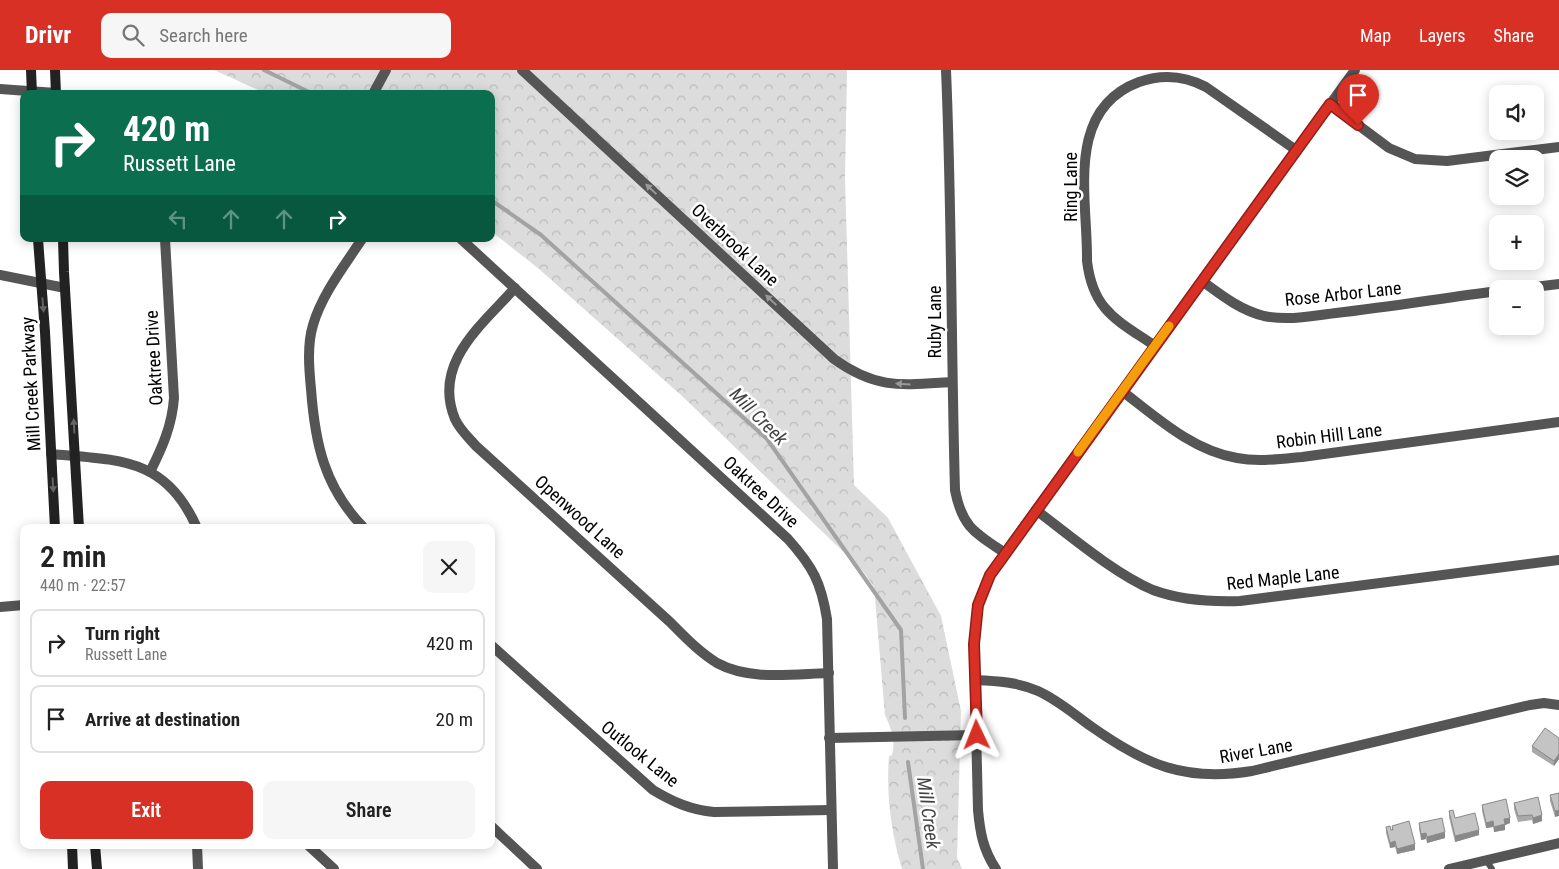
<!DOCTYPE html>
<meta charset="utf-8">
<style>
body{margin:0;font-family:"Roboto Condensed",sans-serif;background:#f6f6f6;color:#222;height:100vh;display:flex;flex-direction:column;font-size:19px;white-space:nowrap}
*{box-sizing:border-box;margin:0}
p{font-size:16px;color:#767676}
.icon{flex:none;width:28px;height:28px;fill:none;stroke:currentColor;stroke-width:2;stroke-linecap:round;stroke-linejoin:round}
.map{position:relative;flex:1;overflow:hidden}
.sheet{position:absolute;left:20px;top:454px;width:475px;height:325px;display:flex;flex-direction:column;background:#fff;border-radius:10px;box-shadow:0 2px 12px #0003}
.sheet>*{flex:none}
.guide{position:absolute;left:20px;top:20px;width:475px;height:152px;border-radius:10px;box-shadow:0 2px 12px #0003;background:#0b6e4f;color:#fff;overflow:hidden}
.fabs{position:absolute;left:1489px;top:15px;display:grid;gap:10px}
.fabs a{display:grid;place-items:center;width:55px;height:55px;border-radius:10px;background:#fff;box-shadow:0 2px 12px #0003;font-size:25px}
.pin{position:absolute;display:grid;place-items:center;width:42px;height:42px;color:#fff;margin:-51px -21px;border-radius:50% 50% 50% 0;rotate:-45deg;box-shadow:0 0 5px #0007}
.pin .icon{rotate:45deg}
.me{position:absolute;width:55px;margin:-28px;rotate:358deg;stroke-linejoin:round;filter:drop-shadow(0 0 4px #0008)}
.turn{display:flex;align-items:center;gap:18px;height:105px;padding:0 20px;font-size:22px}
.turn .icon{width:65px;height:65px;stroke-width:2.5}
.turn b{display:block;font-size:35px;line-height:42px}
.lanes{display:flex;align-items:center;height:48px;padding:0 20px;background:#0003;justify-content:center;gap:25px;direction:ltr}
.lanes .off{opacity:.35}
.round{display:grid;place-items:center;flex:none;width:52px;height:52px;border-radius:10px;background:#f6f6f6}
.overview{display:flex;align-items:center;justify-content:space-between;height:85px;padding:0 20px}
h1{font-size:30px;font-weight:600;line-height:38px}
.primary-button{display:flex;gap:10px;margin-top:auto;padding:10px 20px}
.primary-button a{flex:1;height:58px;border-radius:10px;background:#d93025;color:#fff;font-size:20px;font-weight:600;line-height:58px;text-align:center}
.primary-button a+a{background:#f6f6f6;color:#222}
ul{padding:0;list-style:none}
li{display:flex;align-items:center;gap:15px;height:68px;margin:0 10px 8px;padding:0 10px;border:2px solid #e0e0e0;border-radius:10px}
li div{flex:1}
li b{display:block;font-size:19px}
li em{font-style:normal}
header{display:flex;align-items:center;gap:30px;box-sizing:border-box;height:70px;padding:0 25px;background:#d93025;color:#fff}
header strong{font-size:24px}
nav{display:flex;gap:28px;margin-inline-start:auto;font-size:18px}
.search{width:350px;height:45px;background:#f6f6f6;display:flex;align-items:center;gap:12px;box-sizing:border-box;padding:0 18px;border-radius:10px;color:#767676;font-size:19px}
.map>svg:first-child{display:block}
.forest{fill:url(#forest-crowns)}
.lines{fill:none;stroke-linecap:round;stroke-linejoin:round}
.stream{stroke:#a3a3a3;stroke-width:4}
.service{stroke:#555;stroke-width:6}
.minor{stroke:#555;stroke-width:10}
.tertiary{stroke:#555;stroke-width:10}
.secondary{stroke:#222;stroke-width:10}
.wall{fill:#a9a9a9}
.shaded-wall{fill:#898989}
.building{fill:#c4c4c4;stroke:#898989}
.oneway{fill:#999}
.oneway2{fill:#646464}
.route-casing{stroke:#8d1f18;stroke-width:12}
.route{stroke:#d93025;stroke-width:9}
.slow{stroke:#f59e0b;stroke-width:9}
.labels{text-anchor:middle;stroke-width:5;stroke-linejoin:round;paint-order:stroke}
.street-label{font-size:18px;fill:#000;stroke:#fff}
.water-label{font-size:19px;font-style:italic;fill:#444;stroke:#fff}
</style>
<header>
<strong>Drivr</strong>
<div class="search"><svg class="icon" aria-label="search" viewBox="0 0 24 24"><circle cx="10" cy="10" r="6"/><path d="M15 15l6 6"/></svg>Search here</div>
<nav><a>Map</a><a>Layers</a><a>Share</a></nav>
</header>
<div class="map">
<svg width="1559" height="799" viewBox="0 0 1559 799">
<defs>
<pattern id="forest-crowns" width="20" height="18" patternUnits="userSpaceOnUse" patternTransform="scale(1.25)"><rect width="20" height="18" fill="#dcdcdc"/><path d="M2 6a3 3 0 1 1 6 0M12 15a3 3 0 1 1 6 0" fill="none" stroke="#bbb"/></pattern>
</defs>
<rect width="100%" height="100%" fill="#fff"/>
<path class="forest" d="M214 0H847L845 108 854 415 888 448 941 546 961 641 957 788 962 799H902C891 762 886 724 889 686L892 685C896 671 891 658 885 645L874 517 862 500 682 326 539 199 491 161V24H267Z"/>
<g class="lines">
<g class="stream">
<path d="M264 0 313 24"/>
<path d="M491 130 541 165 767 369 901 560 905 648"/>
<path d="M908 692 923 799"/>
</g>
<path class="service" d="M1486 790 1492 799"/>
<g class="minor">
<path d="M522 0 834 289C877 320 903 315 952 312"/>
<path d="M946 0C952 140 951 280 955 420 962 457 975 463 1005 483"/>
<path d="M0 19 56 23"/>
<path d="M373 24 386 0"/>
<path d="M1330 34 1389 78 1415 89 1447 91 1559 77"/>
<path d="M362 169C345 195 322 224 313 255 307 275 309 298 311 319 315 373 324 417 364 458"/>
<path d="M461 169 788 469C813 497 821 512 827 549L833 799"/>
<path d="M1202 211C1221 225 1240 240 1264 246 1287 251 1312 246 1336 243 1390 237 1443 228 1498 221"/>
<path d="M515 218C482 255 432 293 455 349 460 360 469 368 476 376L670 552C685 567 699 582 717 593 750 611 793 604 829 603"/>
<path d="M1518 219 1559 214"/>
<path d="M1155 276C1117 250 1093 241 1087 191 1088 129 1064 40 1139 12 1162 4 1185 6 1206 17L1296 80"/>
<path d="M1122 321C1156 347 1193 381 1237 388 1258 392 1280 389 1302 387L1559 352"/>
<path d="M51 384C119 390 166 387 197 458"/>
<path d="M150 402C162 378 172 356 174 328L165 169"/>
<path d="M1036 440C1069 465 1115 504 1153 520 1180 530 1210 532 1240 531L1559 490"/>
<path d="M0 537 24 535"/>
<path d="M491 575 653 720C673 732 691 740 714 742L831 740"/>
<path d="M975 610C997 611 1018 612 1038 621 1058 630 1075 645 1092 657 1146 695 1185 712 1252 701L1530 635 1544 633 1559 635"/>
<path d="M829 668 977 665"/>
<path d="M491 756 537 799"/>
<path d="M197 775 198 799"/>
<path d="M308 775 334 799"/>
<path d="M996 799C983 780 980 762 978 740L974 574 978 535 990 505 1005 483 1355 0"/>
<path d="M1449 799 1559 773"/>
</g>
<path class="tertiary" d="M0 205 65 218"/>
<g class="secondary">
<path d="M31 0 32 24"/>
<path d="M55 0 56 24"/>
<path d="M38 169 45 262 55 458"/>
<path d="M63 169 64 202 79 458"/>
<path d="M72 775 73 799"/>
<path d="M95 775 97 799"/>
</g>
</g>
<g class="wall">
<path d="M1559 668V689L1554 696 1532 682V676Z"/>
<path d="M1559 723 1555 747 1550 731V725Z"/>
<path d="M1514 733 1542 751 1533 754 1532 750 1518 752 1514 739Z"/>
<path d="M1482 735 1510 753 1505 755V760L1494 762 1493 757 1486 758 1482 741Z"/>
<path d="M1449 741 1455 748 1479 765 1455 772 1449 747Z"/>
<path d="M1419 753 1445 768 1427 773 1426 769 1421 770 1419 759Z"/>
<path d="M1392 756 1415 780 1397 784 1395 777 1390 778 1386 763V757L1392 760Z"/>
</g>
<g class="shaded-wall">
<path d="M1559 684V689L1554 696V691Z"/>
<path d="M1559 740V746L1555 747V741Z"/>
<path d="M1542 745V751L1533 754V748Z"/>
<path d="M1510 748V753L1505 755V760L1494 762V757L1504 749Z"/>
<path d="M1493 751V757L1486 758V753Z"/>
<path d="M1479 760V765L1455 772V766Z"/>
<path d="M1445 762V768L1427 773V767Z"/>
<path d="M1426 763V769L1421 770V764Z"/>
<path d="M1395 771V777L1390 778V773Z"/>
<path d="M1415 774V780L1397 784V779Z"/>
</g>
<g class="building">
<path d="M1545 658 1559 668V684L1554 691 1532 676Z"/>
<path d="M1559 723V740L1555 741 1550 725Z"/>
<path d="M1538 727 1542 745 1533 748 1532 745 1518 746 1514 733Z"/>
<path d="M1506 729 1510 748 1504 749 1505 754 1494 757 1493 751 1486 753 1482 735Z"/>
<path d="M1453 740 1455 748 1475 743 1479 760 1455 766 1449 741Z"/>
<path d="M1442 748 1445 762 1427 767 1426 763 1421 764 1419 753Z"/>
<path d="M1409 751 1415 774 1397 779 1395 771 1390 773 1386 757 1390 756 1391 760H1393L1392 756Z"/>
</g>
<defs><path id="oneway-solid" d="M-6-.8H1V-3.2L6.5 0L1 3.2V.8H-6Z" transform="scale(1.25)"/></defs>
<g class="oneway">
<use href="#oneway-solid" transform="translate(651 119) rotate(-137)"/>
<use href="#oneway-solid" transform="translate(771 230) rotate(-137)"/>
<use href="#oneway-solid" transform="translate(903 314) rotate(-177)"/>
</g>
<g class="oneway2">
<use href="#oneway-solid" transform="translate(43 235) rotate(85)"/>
<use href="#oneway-solid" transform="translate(74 356) rotate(-93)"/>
<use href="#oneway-solid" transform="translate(53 415) rotate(87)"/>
</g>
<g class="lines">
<defs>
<path id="route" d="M977 665 974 574 978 535 990 505 1330 34 1358 55"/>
</defs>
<use href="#route" class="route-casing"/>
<use href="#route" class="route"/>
<path class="slow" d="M1078 382 1169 256"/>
</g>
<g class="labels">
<g class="street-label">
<text transform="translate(1071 117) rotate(-90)" y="6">Ring Lane</text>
<text transform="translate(735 175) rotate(43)" y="6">Overbrook Lane</text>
<text transform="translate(1343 224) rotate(-6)" y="6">Rose Arbor Lane</text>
<text transform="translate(935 252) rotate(-90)" y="6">Ruby Lane</text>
<text transform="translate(154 288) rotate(-93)" y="6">Oaktree Drive</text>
<text transform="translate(31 314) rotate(-93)" y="6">Mill Creek Parkway</text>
<text transform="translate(1329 366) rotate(-7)" y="6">Robin Hill Lane</text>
<text transform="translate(761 422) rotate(43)" y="6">Oaktree Drive</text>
<text transform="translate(580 447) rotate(42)" y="6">Openwood Lane</text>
<text transform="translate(1283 508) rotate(-6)" y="6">Red Maple Lane</text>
<text transform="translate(1256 681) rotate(-10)" y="6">River Lane</text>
<text transform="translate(640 684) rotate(39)" y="6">Outlook Lane</text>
</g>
<g class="water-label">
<text transform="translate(759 346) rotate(45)" y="7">Mill Creek</text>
<text transform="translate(929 743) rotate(82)" y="7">Mill Creek</text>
</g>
</g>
</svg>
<div class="fabs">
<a><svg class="icon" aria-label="sound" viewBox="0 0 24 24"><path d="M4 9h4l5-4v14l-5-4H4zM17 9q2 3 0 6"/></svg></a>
<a><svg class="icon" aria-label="layers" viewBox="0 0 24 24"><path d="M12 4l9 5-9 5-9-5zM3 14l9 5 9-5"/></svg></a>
<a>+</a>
<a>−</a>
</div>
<div class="pin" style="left:1358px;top:55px;background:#d93025"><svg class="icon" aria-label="arrive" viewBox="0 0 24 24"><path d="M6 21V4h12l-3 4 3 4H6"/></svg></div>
<svg class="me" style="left:977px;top:665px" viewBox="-20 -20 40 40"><path d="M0-17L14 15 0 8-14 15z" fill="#d93025" stroke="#fff" stroke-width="4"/></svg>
<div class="guide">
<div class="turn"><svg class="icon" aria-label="right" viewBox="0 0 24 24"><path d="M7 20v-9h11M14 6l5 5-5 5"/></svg><div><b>420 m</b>Russett Lane</div></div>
<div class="lanes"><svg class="icon off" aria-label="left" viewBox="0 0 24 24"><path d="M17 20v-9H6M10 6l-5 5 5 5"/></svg><svg class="icon off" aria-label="ahead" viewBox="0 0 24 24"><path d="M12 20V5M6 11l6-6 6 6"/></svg><svg class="icon off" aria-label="ahead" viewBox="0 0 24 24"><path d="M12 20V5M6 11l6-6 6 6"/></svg><svg class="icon" aria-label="right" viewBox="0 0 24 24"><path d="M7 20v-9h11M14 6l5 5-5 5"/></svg></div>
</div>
<section class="sheet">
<div class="overview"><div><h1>2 min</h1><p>440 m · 22:57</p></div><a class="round"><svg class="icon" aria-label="close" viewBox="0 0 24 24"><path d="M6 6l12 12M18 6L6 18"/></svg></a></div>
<ul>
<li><svg class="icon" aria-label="right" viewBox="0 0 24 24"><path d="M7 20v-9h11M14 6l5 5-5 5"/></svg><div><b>Turn right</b><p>Russett Lane</p></div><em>420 m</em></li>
<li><svg class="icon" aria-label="arrive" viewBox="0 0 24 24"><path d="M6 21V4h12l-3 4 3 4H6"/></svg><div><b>Arrive at destination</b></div><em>20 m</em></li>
</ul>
<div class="primary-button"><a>Exit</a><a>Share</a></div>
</section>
</div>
